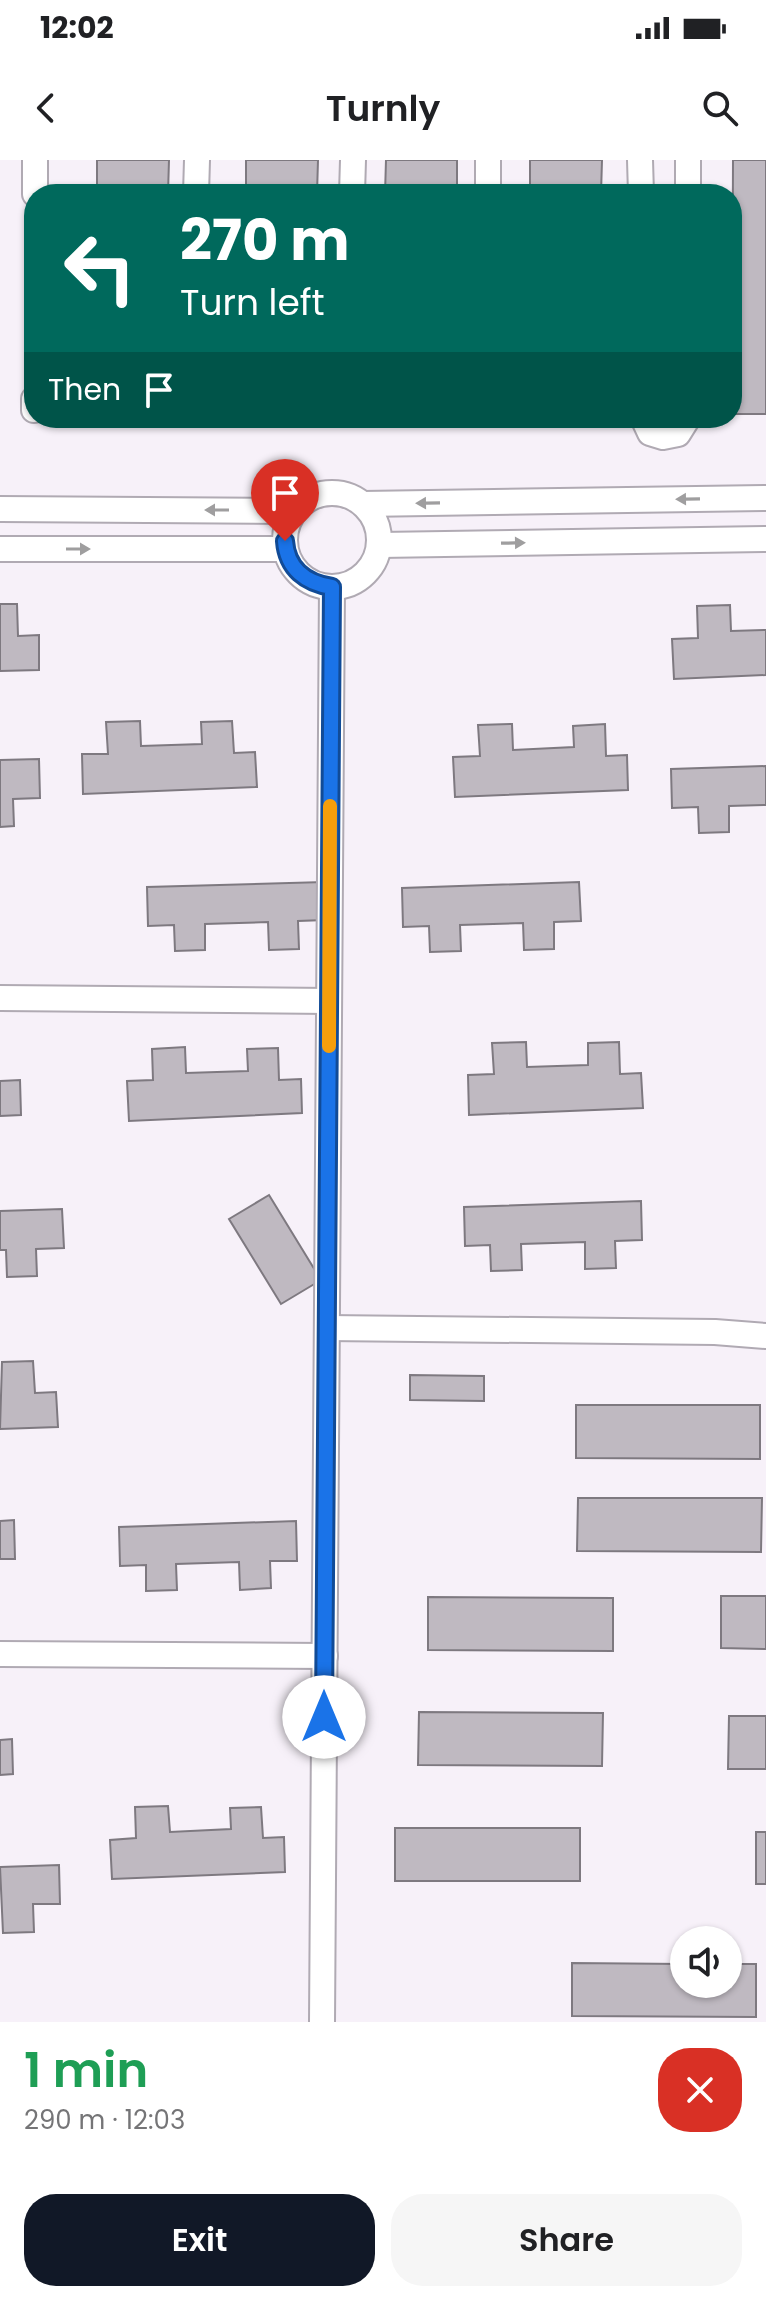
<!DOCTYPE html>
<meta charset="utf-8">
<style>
body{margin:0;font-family:Poppins,sans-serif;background:#f6f6f6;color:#202124;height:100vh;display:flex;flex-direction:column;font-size:30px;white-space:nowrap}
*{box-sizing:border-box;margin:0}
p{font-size:26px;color:#757577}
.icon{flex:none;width:44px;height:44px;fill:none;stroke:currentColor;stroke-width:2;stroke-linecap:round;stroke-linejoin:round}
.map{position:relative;height:1862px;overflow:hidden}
.details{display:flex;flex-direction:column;background:#fff;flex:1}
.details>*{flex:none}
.guide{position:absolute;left:24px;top:24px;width:718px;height:244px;border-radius:32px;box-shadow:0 2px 6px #0004;background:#00695c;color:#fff;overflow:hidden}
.buttons{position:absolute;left:670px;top:1766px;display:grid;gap:16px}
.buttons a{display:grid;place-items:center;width:72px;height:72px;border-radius:50%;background:#fff;box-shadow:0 2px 6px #0004;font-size:40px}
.pin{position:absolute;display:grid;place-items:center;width:68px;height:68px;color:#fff;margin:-82px -34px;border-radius:50% 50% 50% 0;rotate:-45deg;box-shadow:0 0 8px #0007}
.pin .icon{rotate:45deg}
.me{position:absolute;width:88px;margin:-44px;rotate:0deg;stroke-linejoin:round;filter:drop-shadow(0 0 6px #0008)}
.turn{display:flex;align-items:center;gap:28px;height:168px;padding:0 24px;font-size:36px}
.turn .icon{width:104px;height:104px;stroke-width:2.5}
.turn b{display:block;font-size:56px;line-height:68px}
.then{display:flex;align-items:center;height:76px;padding:0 24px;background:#0003;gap:16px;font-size:30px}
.round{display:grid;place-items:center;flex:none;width:84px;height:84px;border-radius:32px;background:#f6f6f6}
.head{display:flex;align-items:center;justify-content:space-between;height:136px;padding:0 24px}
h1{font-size:48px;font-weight:600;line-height:60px;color:#1e9e55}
.cta{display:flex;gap:16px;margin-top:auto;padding:16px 24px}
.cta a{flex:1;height:92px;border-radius:32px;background:#111827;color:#fff;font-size:32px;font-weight:600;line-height:92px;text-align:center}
.cta a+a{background:#f6f6f6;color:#202124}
.status{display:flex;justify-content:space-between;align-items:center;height:56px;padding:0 40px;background:#fff;direction:ltr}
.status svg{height:22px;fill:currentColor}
header{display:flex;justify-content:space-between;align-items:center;height:104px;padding:0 24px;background:#fff;font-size:36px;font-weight:600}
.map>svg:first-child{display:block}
.building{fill:#bfb9c1;stroke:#7e7980;stroke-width:2}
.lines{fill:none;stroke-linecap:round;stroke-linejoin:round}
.minor-casing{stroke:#b0aab3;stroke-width:28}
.minor{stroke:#fff;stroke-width:24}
.oneway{fill:#9f9e9f}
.route-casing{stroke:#114b97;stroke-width:20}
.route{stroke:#1a73e8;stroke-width:14}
.slow{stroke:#f59e0b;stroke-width:14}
</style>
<div class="status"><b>12:02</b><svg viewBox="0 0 49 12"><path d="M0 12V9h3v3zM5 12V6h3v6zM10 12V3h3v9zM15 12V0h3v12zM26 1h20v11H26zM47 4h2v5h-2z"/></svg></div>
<header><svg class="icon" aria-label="back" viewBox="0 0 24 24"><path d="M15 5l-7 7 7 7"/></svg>Turnly<svg class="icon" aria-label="search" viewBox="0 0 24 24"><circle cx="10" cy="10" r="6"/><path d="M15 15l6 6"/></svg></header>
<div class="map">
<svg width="766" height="1862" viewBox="0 0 766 1862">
<rect width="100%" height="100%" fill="#f7f1f9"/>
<g class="building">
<path d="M97 0H169L168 34H97Z"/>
<path d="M246 0H318L317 34H246Z"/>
<path d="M386 0H457V34H385Z"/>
<path d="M530 0H602L601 34H530Z"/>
<path d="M733 0H766V254H732Z"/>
<path d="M0 444H17L18 476 39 475V510L0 511Z"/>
<path d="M730 445 731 471 766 470V515L674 519 672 479 698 478 697 446Z"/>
<path d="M140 561 141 586 202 584 201 562 232 561 234 593 255 592 257 627 83 634 82 594H108L106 562Z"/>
<path d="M512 564 513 590 574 587 573 566 605 564 606 596 627 595 628 630 455 637 453 597 480 596 478 565Z"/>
<path d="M39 599 40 638 13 639 14 666 0 667V600Z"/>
<path d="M766 606V645L729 646V672L699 673 698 647 672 648 671 609Z"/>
<path d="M324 722 325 760 298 761 299 789 269 790 268 762 205 764V790L175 791 174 765 148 766 147 727Z"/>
<path d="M579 722 581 761 554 762V789L524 790 523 763 460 765 461 791 430 792 429 766 403 767 402 728Z"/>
<path d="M526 882 527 907 588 905V883L619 882 620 914 641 913 643 948 469 955 468 915 494 914 492 883Z"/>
<path d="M185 887 186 913 248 911 247 889 278 888 279 920 301 919 302 953 129 961 127 921 153 920 152 889Z"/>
<path d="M20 920 21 955 0 956V921Z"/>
<path d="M269 1035 321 1120 281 1144 229 1059Z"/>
<path d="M641 1041 642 1080 615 1081 616 1108 585 1109V1082L521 1084 522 1110 491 1111 490 1085 465 1086 464 1047Z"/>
<path d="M62 1049 64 1088 36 1089 37 1116 7 1117 6 1090H0V1051Z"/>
<path d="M33 1201 35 1233 56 1232 58 1267 0 1269 2 1202Z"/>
<path d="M410 1215 484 1216V1241L410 1240Z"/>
<path d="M576 1245H760V1299L576 1298Z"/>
<path d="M578 1338H762L761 1392 577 1391Z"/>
<path d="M14 1360 15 1399H0V1361Z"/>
<path d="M296 1361 297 1401H270L271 1428 240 1430 239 1402 176 1404 177 1430 146 1431V1405L120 1406 119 1367Z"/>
<path d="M721 1436H766V1489L721 1488Z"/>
<path d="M428 1437 613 1438V1491L428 1490Z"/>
<path d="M419 1552 603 1553 602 1606 418 1605Z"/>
<path d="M729 1556H766V1609H728Z"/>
<path d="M12 1579 13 1614 0 1615V1580Z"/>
<path d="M168 1646 170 1672 231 1669 230 1648 261 1647 263 1678 284 1677 285 1712 112 1719 110 1680 136 1678 135 1647Z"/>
<rect x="395" y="1668" width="185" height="53"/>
<rect x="756" y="1672" width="10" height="52"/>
<path d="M59 1705 60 1744H33L34 1772 3 1773 0 1707Z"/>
<path d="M572 1803 684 1804V1824H728V1804H756V1857L572 1856Z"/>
</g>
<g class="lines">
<defs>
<g id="minor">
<path d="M640 0 641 34"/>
<path d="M35 34V0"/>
<path d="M196 34 197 0"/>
<path d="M352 34 353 0"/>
<path d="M488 34V0"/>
<path d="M688 34V0"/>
<path d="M34 250V239"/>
<path d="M643 258 650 273 663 277 678 274 688 258"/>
<circle cx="332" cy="380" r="47"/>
<path d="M363 344 766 338"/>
<path d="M0 349 295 351"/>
<path d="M380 385 766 379"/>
<path d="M0 389H285"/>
<path d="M0 838 329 841"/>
<path d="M327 1168 715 1172 766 1176"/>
<path d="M0 1494 325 1496"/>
<path d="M322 1862 332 427"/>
</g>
</defs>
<use href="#minor" class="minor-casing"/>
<use href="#minor" class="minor"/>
</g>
<defs><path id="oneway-solid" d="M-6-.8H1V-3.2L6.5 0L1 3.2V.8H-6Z" transform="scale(2)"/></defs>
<g class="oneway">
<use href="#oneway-solid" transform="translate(688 339) rotate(179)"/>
<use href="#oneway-solid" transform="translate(428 343) rotate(179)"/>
<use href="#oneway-solid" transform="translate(217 350) rotate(-180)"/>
<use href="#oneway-solid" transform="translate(513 383) rotate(-1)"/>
<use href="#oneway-solid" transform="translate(78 389)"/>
</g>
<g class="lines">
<defs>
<path id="route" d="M285 381C287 409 306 423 332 427L324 1557"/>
</defs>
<use href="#route" class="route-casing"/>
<use href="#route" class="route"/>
<path class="slow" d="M329 886 330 646"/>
</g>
</svg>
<div class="buttons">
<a><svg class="icon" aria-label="sound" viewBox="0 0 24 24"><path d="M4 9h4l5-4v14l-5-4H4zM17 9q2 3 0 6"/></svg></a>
</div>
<div class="pin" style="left:285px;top:381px;background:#d93025"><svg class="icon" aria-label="arrive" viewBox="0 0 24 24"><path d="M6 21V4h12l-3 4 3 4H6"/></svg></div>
<svg class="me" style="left:324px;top:1557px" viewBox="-20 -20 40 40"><circle r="19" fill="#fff"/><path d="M0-13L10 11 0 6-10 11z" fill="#1a73e8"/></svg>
<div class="guide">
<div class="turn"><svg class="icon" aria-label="left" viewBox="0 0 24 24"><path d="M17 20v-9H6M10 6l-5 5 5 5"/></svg><div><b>270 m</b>Turn left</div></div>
<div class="then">Then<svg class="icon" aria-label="arrive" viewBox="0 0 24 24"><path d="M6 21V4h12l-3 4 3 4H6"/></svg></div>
</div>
</div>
<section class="details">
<div class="head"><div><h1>1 min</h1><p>290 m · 12:03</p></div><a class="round" style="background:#d93025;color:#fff"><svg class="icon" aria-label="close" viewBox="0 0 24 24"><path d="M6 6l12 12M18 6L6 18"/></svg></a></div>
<div class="cta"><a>Exit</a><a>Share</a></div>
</section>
